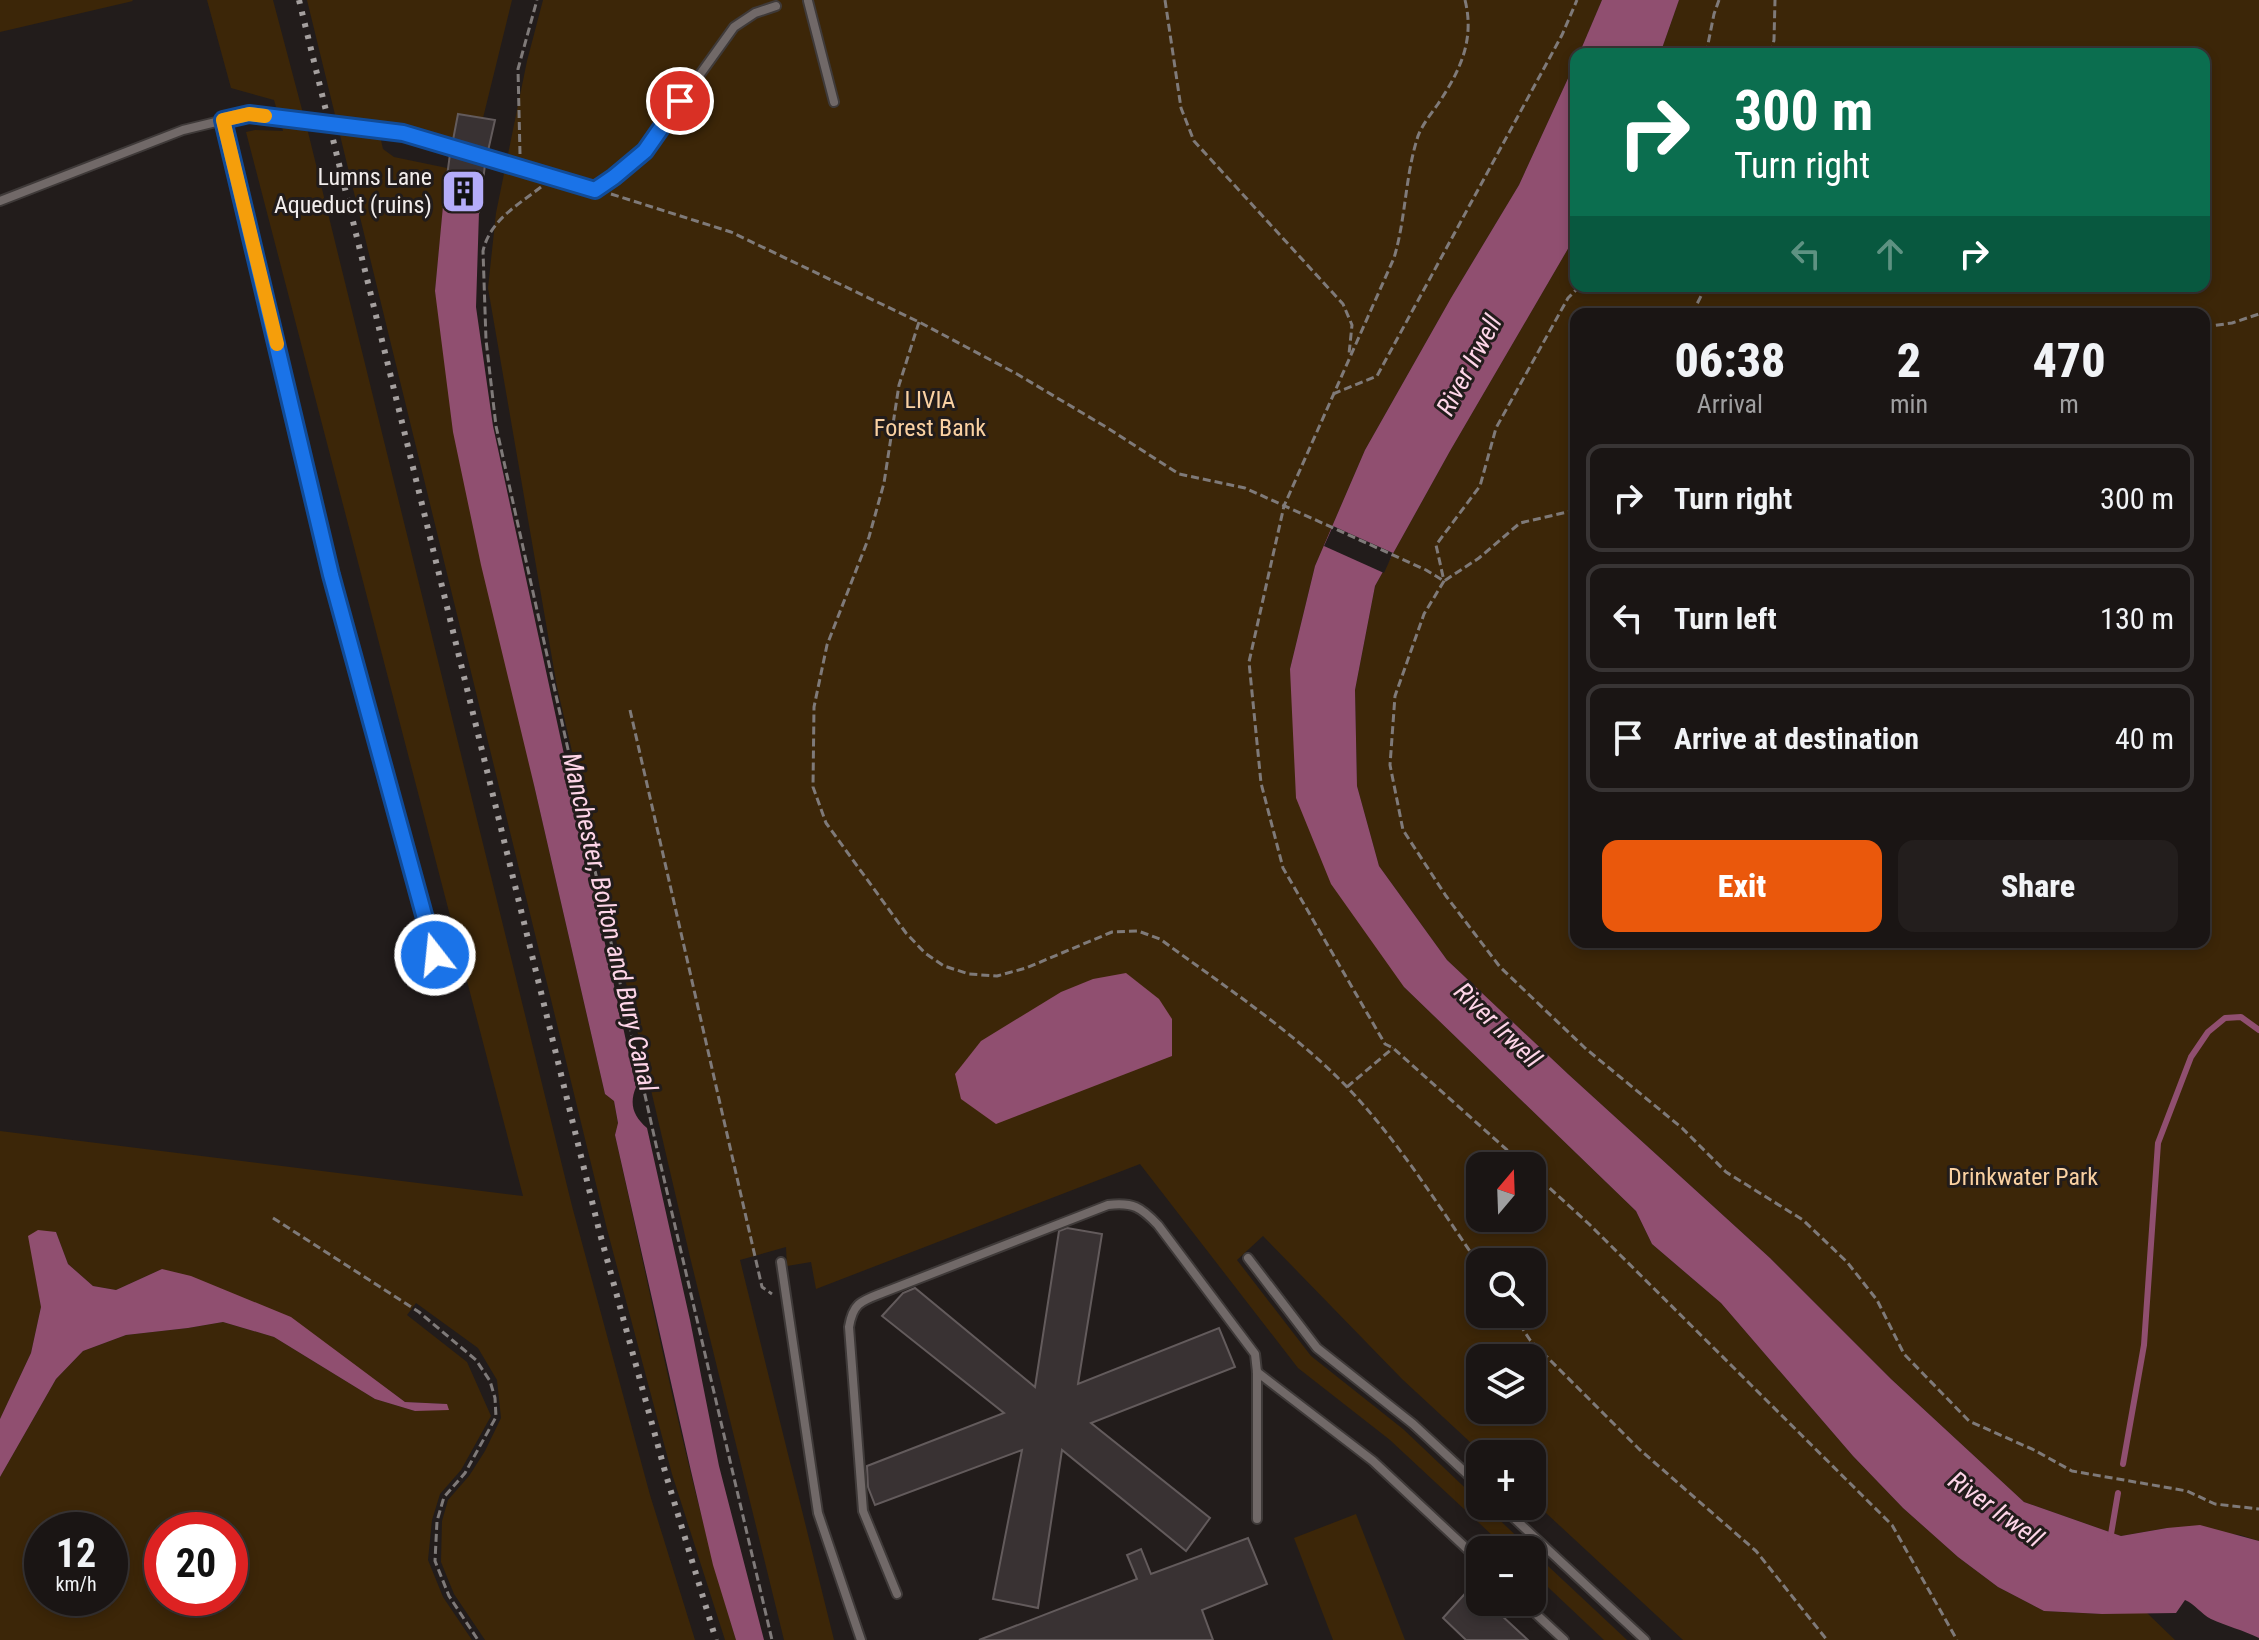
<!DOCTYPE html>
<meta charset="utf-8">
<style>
body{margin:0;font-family:"Roboto Condensed",sans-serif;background:#231e1d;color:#f1f3f6;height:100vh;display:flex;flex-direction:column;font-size:30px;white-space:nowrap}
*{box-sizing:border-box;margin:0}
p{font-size:26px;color:#9f9fa0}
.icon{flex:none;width:44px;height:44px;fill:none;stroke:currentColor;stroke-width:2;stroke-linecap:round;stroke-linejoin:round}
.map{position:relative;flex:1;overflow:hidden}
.details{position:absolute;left:1570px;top:308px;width:640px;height:640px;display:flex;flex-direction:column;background:#1a1514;border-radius:16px;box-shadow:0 4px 12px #0003,0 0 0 2px #383434}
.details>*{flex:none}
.banner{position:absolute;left:1570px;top:48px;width:640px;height:244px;border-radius:16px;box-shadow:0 4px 12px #0003,0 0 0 2px #383434;background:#0b6e4f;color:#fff;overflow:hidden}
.needle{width:52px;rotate:19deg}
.fabs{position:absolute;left:1466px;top:1152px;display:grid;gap:16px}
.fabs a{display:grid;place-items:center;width:80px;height:80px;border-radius:16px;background:#1a1514;box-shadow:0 4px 12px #0003,0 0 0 2px #383434;font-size:40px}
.speed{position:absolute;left:24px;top:1512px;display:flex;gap:16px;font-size:40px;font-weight:700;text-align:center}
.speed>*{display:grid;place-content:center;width:104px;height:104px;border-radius:50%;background:#1a1514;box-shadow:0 4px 12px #0003,0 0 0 2px #383434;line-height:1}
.speed small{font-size:20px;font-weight:400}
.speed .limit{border:12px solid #d22;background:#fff;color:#111}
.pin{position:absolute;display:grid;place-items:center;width:68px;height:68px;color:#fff;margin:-34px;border:4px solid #fff;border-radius:50%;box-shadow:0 2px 8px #0007}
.me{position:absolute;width:88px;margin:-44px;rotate:344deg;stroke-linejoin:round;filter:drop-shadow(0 0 6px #0008)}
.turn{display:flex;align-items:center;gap:28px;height:168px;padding:0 32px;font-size:36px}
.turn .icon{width:104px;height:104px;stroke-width:2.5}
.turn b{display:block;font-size:56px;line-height:68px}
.lanes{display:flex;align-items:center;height:76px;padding:0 32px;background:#0003;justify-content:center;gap:40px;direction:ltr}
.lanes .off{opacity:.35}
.eta{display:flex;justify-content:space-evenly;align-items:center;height:136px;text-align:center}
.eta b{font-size:48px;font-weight:800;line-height:56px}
.button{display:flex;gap:16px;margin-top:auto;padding:16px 32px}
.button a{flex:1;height:92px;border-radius:16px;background:#ea580c;color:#fff;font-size:32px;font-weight:800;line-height:92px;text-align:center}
.button a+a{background:#231e1d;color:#f1f3f6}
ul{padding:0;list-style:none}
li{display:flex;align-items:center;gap:24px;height:108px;margin:0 16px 12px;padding:0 16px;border:4px solid #383434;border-radius:16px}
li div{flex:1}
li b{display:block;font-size:30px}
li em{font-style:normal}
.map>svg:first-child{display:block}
.green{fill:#3c2608;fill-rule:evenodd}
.water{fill:#904f70}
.pier{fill:#221c1b}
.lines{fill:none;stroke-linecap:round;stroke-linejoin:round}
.stream{stroke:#904f70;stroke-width:6}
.building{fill:#393233;stroke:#635b5c;stroke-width:2}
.lane-casing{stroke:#3f3a39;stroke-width:12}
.path{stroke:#7f7a79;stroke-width:3;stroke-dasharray:8 4;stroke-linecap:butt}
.lane{stroke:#716968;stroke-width:8}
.rail{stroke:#a5a09f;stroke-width:6;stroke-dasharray:4 8;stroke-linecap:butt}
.route-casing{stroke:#114b97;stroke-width:20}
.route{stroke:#1a73e8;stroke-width:14}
.slow{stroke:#f59e0b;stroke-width:14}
.labels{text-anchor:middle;stroke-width:6;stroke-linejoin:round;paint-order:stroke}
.poi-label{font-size:24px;fill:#f2edec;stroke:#221c1b;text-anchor:end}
.park-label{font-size:24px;fill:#fad1a2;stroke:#221c1b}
.water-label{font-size:26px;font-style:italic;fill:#fed5e8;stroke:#221c1b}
</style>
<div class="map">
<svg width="2259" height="1640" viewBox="0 0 2259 1640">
<rect width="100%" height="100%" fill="#221c1b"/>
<g class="green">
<path d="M0 0H132L133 1 0 32Z"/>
<path d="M207 0H273L309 136 572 1206 650 1495 695 1640H485L454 1594 441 1562 442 1521 448 1500 469 1476 485 1451 501 1418 497 1380 478 1348 416 1303 407 1315 467 1362 491 1416 461 1470 440 1494 432 1520 428 1560 443 1597 472 1640H0V1477L56 1379 83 1351 126 1335 188 1328 223 1322 274 1337 375 1399 415 1411 446 1404 405 1402 360 1369 162 1269 116 1290 93 1286 68 1264 56 1232 29 1236 41 1307 31 1353 0 1419V1131L523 1196 246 132 255 130 283 131 274 100 231 88ZM42 1530H110V1598H42ZM162 1530H230V1598H162Z"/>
<path d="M307 0H512L483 118 458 114 453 141 399 127H378L383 149 394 157 447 168 435 291 534 785 605 1094 614 1101 618 1124 615 1135C653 1304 686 1475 736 1640H725L672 1474 607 1229Z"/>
<path d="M543 0H1602L1579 54H1576V61L1519 185 1451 298 1365 450 1315 566 1290 669 1404 987 1636 1211 1652 1244 1721 1303 1853 1456 1903 1508 1958 1557 1998 1587 2044 1611 2102 1614 2146 1612 2175 1640H1683L1532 1500V1454H1483L1402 1379 1263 1236 1237 1260 1311 1356 1403 1429 1480 1502V1506H1485L1531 1550H1508L1390 1440 1298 1368 1140 1164 816 1289 811 1262 787 1266 786 1247 740 1260 834 1640H784L690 1257 557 687 488 288 496 213 527 61ZM1480 1166H1532V1218H1480ZM1480 1262H1532V1314H1480ZM1480 1358H1532V1410H1480Z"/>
<path d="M1679 0H2259V1541L2240 1535 2167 1528 2121 1536 2024 1502 1891 1379 1770 1258 1568 1074 1447 960 1379 866 1357 786 1355 690 1375 586 1450 451 1576 235V286H2204V54H1660ZM1576 314H2204V942H1576Z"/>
<path d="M1356 1514 1405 1640H1333L1294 1538Z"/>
<path d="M1532 1551 1627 1640H1604L1532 1572Z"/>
</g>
<g class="water">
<path d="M1602 0H1679L1660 54H1579Z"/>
<path d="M1576 61V235L1450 451 1375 586 1355 690 1357 786 1379 866 1447 960 1568 1074 1770 1258 1891 1379 2024 1502 2121 1536 2167 1528 2200 1525 2259 1541V1638C2243 1630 2226 1626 2211 1619 2201 1614 2195 1604 2185 1600L2176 1613 2102 1614 2044 1611 1998 1587 1958 1557 1903 1508 1853 1456 1721 1303 1652 1244 1636 1211 1404 987 1331 884 1296 798 1290 669 1315 566 1365 450 1451 298 1519 185Z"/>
<path d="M443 206 479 212 476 307 493 426 636 1087C629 1104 633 1116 647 1128L690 1320 719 1466 764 1640H736L713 1565 691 1471 615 1135 618 1123 614 1101 605 1094 534 785 481 565 453 432 435 291Z"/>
<path d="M1126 973 1159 999 1172 1019V1056L996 1124 961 1099 955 1074 981 1041 1061 992 1093 979Z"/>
<path d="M38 1230 56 1232 68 1264 93 1286 116 1290 162 1269 191 1276 291 1317 405 1402 447 1404 449 1410 415 1411 375 1399 274 1337 223 1322 188 1328 126 1335 83 1351 56 1379 0 1477V1419L31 1353 41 1307 28 1236Z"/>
</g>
<path class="pier" d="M1333 526 1393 553 1384 573 1324 546Z"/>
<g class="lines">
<g class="stream">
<path d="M2123 1464 2144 1345 2158 1143 2191 1057 2208 1032 2225 1018 2241 1017 2259 1030"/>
<path d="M2110 1540 2118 1493"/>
</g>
</g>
<g class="building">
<path d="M458 114 495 120 488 151 453 140Z"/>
<path d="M450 154 485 165 479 212 443 206Z"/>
<path d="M1067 1228 1102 1234 1078 1384 1219 1328 1235 1367 1091 1423 1210 1518 1186 1551 1062 1450 1038 1608 993 1599 1022 1450 875 1505 868 1487 867 1466 1004 1413 882 1316 903 1293 915 1288 1035 1387 1059 1231Z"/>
<path d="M1248 1538 1267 1584 1202 1610 1213 1640H979L1137 1579 1127 1555 1141 1549 1151 1574Z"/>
<path d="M1471 1587 1480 1596V1602H1487L1528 1640H1466L1443 1618Z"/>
</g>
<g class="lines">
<defs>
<g id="lane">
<path d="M808 1 834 102"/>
<path d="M223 120 331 575 435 955"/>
<path d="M0 201 183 130 249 114 403 133 595 190 645 151 734 27 755 13 776 6"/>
<path d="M1248 1258 1317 1348 1413 1424 1480 1486"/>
<path d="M781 1262 818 1513 861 1640"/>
<path d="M1257 1372 1373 1461 1480 1561"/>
<path d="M1501 1506 1645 1640"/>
<path d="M897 1594 863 1511 849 1327C853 1303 861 1301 882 1293L1108 1205C1133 1202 1141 1207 1158 1225L1255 1354 1257 1372V1519"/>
<path d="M1523 1602 1564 1640"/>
</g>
</defs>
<use href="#lane" class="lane-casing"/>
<g class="path">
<path d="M1165 0 1181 108 1194 141 1343 304 1352 325 1349 354"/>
<path d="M1465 0C1475 40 1460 71 1438 104 1431 114 1422 125 1418 136 1405 176 1406 218 1394 258L1284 506 1249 662 1261 783 1283 868 1385 1044 1393 1048 1525 1166"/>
<path d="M1706 54 1714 14 1719 0"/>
<path d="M1771 54 1774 40 1775 0"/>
<path d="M520 154 518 69 537 0"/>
<path d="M541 187C518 205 490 220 483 251L486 340 496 426 657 1149 772 1640"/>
<path d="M611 194 731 232 919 322 1017 374 1106 427 1179 474 1245 488 1426 570 1444 581 1479 558 1520 523 1576 510"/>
<path d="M1580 286 1568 298 1496 428 1480 486 1436 545 1444 581 1424 614 1395 696 1390 765 1403 830 1446 896 1500 967 1585 1048 1682 1128 1726 1172 1803 1220 1847 1262 1877 1300 1904 1354 1969 1421 2034 1450 2072 1471 2187 1491 2215 1504 2259 1509"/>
<path d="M1692 314 1706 286"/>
<path d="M919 322 899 385 884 483 869 537 827 645 814 707 813 787 826 823 906 933 925 953 944 966 969 974 997 976 1026 968 1112 932 1138 931 1160 939C1224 986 1293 1031 1348 1088 1399 1142 1438 1205 1480 1266"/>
<path d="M2204 327 2232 323 2259 314"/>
<path d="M1333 394 1377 376 1562 35 1577 0"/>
<path d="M630 710 762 1287 772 1294"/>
<path d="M1347 1087 1393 1048"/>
<path d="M1532 1172 1589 1224 1892 1525 1957 1640"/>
<path d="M273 1218 419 1312 476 1360 490 1381 495 1398 496 1417 465 1473 444 1497 437 1521 435 1561 449 1596 478 1640"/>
<path d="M1513 1314 1530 1340 1639 1449 1756 1551 1827 1640"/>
</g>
<use href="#lane" class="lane"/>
<path class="rail" d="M299 0 599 1230 666 1475 716 1640"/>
</g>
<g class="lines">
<defs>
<path id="route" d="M435 955 331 575 223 120 249 114 403 133 595 190 614 177 645 151 680 101"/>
</defs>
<use href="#route" class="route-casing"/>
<use href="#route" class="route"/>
<path class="slow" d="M265 116 249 114 223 120 277 344"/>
</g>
<defs>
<symbol id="building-square" viewBox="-11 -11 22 22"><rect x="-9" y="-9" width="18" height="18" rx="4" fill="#b4acf9" stroke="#221c1b"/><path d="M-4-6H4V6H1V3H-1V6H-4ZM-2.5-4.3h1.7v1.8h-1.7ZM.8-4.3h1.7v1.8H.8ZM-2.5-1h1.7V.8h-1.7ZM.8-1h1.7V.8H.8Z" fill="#111"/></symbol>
</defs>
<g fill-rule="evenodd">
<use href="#building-square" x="438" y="166" width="51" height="51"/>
</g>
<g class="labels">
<g class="poi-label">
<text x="432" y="185">Lumns Lane<tspan x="432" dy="28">Aqueduct (ruins)</tspan></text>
</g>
<g class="park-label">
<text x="930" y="408">LIVIA<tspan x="930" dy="28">Forest Bank</tspan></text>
<text x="2023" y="1185">Drinkwater Park</text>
</g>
<g class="water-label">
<text transform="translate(1469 365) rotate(-62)" y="9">River Irwell</text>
<text transform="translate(610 922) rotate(77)" y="9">Manchester, Bolton and Bury Canal</text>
<text transform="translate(1498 1025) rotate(44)" y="9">River Irwell</text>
<text transform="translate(1996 1509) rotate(36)" y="9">River Irwell</text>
</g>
</g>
</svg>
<div class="fabs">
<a><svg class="needle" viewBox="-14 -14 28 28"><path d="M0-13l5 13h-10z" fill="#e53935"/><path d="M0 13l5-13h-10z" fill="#9f9fa0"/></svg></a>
<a><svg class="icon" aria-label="search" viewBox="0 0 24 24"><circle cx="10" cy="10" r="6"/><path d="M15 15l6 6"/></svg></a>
<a><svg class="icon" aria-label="layers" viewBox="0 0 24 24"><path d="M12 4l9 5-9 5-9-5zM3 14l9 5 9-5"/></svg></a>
<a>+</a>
<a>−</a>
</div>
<div class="speed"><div>12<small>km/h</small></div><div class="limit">20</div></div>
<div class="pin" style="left:680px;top:101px;background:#d93025"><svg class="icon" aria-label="arrive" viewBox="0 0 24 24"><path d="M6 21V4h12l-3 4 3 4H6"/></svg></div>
<svg class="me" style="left:435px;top:955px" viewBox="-20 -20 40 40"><circle r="17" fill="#1a73e8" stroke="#fff" stroke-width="3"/><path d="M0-11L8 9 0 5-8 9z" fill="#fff"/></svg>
<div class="banner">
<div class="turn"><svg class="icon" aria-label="right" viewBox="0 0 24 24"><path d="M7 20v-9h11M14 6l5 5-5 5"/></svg><div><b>300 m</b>Turn right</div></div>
<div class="lanes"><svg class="icon off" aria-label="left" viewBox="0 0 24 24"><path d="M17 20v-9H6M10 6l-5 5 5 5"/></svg><svg class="icon off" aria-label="ahead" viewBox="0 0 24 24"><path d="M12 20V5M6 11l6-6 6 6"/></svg><svg class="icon" aria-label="right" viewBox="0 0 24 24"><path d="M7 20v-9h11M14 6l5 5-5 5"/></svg></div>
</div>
<section class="details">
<div class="eta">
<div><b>06:38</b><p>Arrival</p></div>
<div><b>2</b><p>min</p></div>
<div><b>470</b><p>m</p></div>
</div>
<ul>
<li><svg class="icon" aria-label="right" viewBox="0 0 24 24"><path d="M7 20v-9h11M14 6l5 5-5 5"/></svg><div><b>Turn right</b></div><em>300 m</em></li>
<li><svg class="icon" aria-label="left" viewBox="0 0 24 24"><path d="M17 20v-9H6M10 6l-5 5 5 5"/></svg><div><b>Turn left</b></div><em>130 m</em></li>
<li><svg class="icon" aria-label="arrive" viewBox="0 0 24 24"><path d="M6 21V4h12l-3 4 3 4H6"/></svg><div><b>Arrive at destination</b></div><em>40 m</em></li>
</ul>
<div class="button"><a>Exit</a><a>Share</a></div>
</section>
</div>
